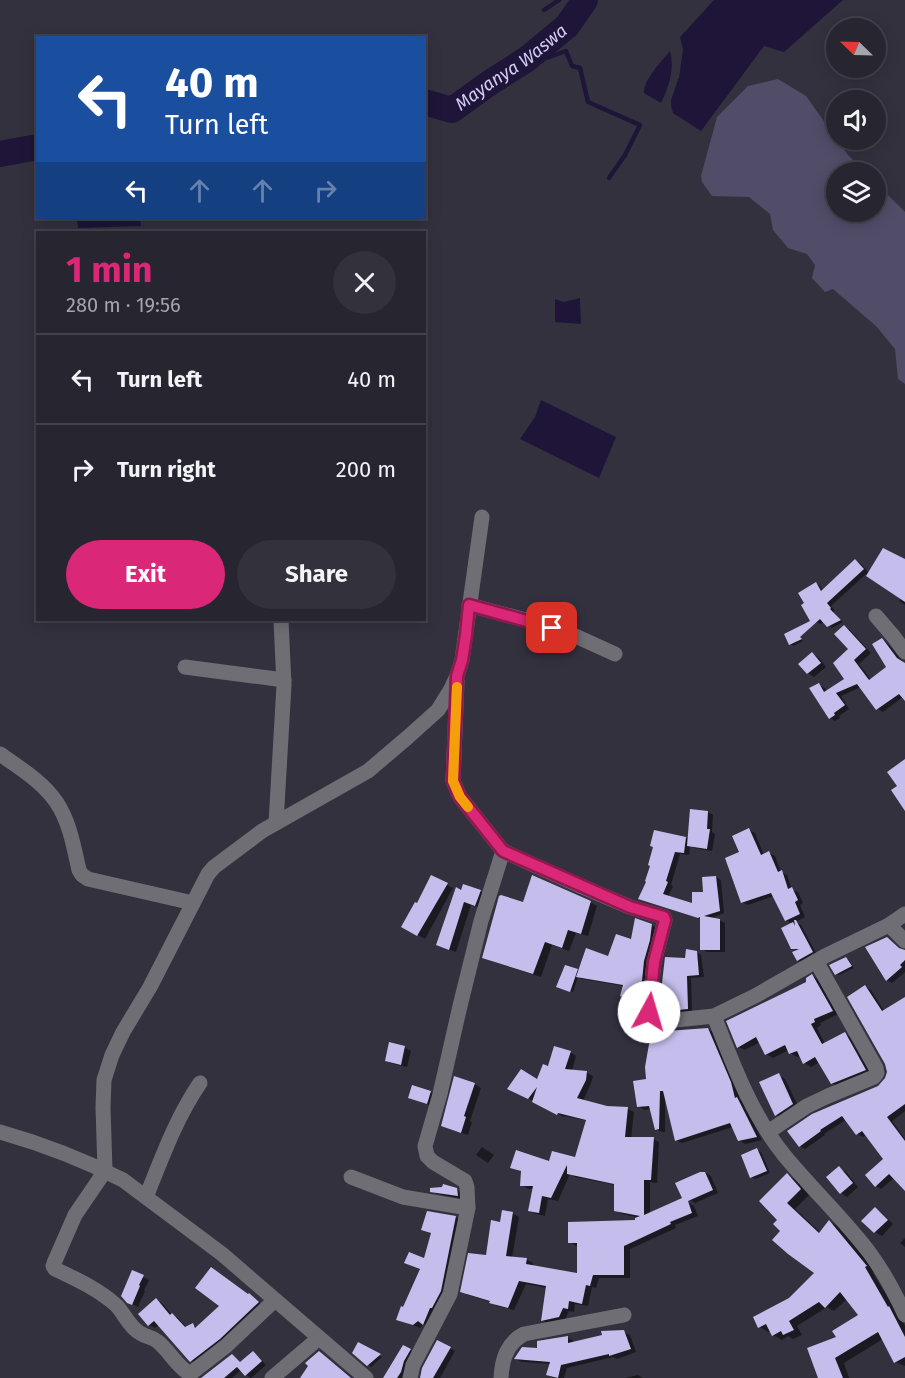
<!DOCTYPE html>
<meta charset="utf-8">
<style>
body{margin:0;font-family:"Fira Sans",sans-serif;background:#33313b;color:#f1f3f6;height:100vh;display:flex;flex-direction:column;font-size:22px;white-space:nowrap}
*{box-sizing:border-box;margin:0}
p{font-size:20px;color:#a4a5aa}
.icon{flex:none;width:33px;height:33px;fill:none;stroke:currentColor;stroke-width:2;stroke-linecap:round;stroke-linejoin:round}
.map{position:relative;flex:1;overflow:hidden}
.side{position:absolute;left:36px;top:231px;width:390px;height:390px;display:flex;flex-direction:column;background:#27252f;border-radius:0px;box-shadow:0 3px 15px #0003,0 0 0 2px #43424b}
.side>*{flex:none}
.top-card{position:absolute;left:36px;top:36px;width:390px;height:183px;border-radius:0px;box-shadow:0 3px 15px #0003,0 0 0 2px #43424b;background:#1a4fa0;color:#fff;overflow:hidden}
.needle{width:39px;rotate:293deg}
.tools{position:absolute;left:826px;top:18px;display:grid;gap:12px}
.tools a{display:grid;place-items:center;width:60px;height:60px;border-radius:50%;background:#27252f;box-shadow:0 3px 15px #0003,0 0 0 2px #43424b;font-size:30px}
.pin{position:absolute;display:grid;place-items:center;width:51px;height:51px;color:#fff;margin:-26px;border-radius:12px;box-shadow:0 3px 9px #0006}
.me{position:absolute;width:66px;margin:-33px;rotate:6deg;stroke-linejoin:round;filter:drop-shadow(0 0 4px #0008)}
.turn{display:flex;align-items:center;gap:21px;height:126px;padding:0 30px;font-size:27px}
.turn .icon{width:78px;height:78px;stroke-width:2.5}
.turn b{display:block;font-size:42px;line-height:51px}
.lanes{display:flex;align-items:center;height:57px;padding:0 30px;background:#0003;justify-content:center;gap:30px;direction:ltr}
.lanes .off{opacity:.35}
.round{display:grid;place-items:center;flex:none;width:63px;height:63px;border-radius:32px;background:#33313b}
.summary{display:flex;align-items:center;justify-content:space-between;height:102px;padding:0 30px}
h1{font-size:36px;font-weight:700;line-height:45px;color:#db2777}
.primary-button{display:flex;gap:12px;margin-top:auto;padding:12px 30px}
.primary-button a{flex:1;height:69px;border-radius:36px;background:#db2777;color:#fff;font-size:24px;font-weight:700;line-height:69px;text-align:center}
.primary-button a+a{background:#33313b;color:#f1f3f6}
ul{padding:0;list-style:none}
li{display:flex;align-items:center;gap:18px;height:90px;padding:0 30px;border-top:2px solid #43424b}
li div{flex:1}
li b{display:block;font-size:22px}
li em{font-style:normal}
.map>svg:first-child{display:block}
.green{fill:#514c68}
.water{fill:#1e1538}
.shadow{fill:#0007}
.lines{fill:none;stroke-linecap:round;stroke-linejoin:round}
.stream{stroke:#1e1538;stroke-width:4.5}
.river{stroke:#1e1538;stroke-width:26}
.building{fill:#c5bdec}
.minor{stroke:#6f6e75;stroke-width:15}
.route-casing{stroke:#8e194d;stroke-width:15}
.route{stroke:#db2777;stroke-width:10}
.slow{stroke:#f59e0b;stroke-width:10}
.labels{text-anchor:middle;stroke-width:6;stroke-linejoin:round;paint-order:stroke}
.water-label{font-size:18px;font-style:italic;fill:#d4ccf6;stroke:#2a2734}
</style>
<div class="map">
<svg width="905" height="1378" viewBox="0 0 905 1378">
<rect width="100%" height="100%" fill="#34313f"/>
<path class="green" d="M778 79 806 96 848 155 865 172H837V212H876V183L905 212V384L898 379 895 349 876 326 833 289 825 292 812 278 815 265 807 254 788 248 773 230 770 214 749 197 712 196 702 182 701 176 717 117 748 86Z"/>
<g class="water">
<path d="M714 0H843L784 52 764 46 701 131 673 113 671 106V100L679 77 683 50 680 37Z"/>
<path d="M670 51C675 70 669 86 661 103L644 93C643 80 662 61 670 51Z"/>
<path d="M77 218H140L141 226 78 228Z"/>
<path d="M580 298 581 324 555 322V299L564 302Z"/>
<path d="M541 400 616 437 599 478 520 439 535 417Z"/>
</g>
<g class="shadow">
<path d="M856 561 860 563 869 573 905 561V605L899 601 901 598 866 574 831 606 835 611 833 612 843 622 832 628 824 621 821 624 816 622V583L820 586 823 591Z"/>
<path d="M844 627 850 630 871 653 859 664 871 680 888 667 882 639 887 643 905 664V699L903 697 883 712 878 709 861 687 841 696 849 709 839 716 840 718 835 721 830 718 819 685 825 688 827 692 846 679 850 649Z"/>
<path d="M796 632 803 641 793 646 791 644 786 634Z"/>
<path d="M812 654 819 658 826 667 814 677 808 673Z"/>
<path d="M691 811 708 812 713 815 712 832 715 834 712 851 694 848 690 845 689 855 680 854 671 885 673 886 668 897 693 905 705 894 716 877 721 880 724 913 709 919 719 920 725 923V952H707L702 949V919L644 901 640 898 648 881 686 838 689 840Z"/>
<path d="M749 830 755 833 764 855 769 853 775 856 781 872 787 875 792 890 798 892 803 903 800 905 805 917 796 922 801 925 817 955 803 963 798 960V951L792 948 793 924 786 920 774 896 748 905 742 902 741 853Z"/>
<path d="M447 885 453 888 425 939 403 927 418 905Z"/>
<path d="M480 891 486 894 482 908 471 905 456 952 444 948 462 892Z"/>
<path d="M590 902 597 906 588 936 576 933 569 951 552 945 541 977 491 961 484 957 524 904Z"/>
<path d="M651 925 655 927 644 1002 626 998 622 995 624 986 582 979 578 977 573 992 561 988 577 970 579 971 609 957Z"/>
<path d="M887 938 893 942 903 952H905V972L892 983 887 980Z"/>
<path d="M696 952 701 955 704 977 691 978 692 1011 673 1013 666 1011 661 1009 686 960Z"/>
<path d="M846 958 849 960 854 968 839 975 836 974Z"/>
<path d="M812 976 819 980 838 1014 820 1023 821 1025 817 1028 825 1044 845 1034 851 1038 872 1074 839 1087 832 1083 820 1062 811 1067 805 1063 801 1056 797 1057 790 1053 789 1050 773 1058 766 1054 760 1042 745 1050 738 1047Z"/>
<path d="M865 987 871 990 884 1011 905 1001V1111L892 1121 905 1139V1189L894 1178 881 1189 876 1186 885 1159 866 1135 863 1137 857 1134 847 1119 824 1134 825 1135 805 1149 800 1146 789 1131 878 1087 888 1076 886 1063Z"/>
<path d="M708 1029 714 1033 736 1087 740 1100 743 1102 762 1140 745 1144 739 1140 733 1127 682 1143 676 1140 665 1098V1132H662L656 1129 651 1109 645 1110 639 1107 667 1032Z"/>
<path d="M404 1047 411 1051 407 1067 393 1064 386 1061Z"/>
<path d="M570 1052 576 1056 572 1071 587 1073 593 1076 591 1083 583 1101 607 1107 628 1109 634 1112 631 1139H653L659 1142 657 1183 650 1182V1214L684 1199 704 1172 711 1176 718 1193 695 1203 687 1198V1202L694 1206 698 1216 675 1225 676 1228 630 1249V1278H599L596 1288 592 1287 588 1306 575 1304 574 1312 569 1311 565 1320 548 1324 542 1320 547 1288 526 1284 514 1310 497 1306 491 1302 468 1295 462 1291 487 1256 501 1223 512 1213 519 1217 512 1258 526 1259 533 1263 532 1267 578 1274 579 1246H576L570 1242 636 1222 640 1218 622 1214 615 1210 616 1185 575 1177 570 1174 558 1201 548 1199 545 1216 536 1214 530 1210 534 1189H528L522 1185V1172L512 1167 576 1159 588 1121 565 1116 564 1117 509 1088 538 1081 549 1068Z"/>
<path d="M779 1075 785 1079 799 1108 783 1118 776 1115Z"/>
<path d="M474 1084 481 1088 470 1121 472 1122 468 1135 449 1129 443 1125Z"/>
<path d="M430 1092 437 1096 434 1107 410 1097Z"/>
<path d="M482 1147 494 1155 488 1163 476 1155Z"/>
<path d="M757 1150 761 1152 770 1173 755 1179 751 1177Z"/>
<path d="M839 1168 846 1172 858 1187 847 1197 841 1193Z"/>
<path d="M787 1175 796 1180 809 1195 795 1209 821 1233 829 1222 838 1226 875 1271 873 1273 905 1326V1366L895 1362 883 1339 844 1363 849 1378H819L838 1338 860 1315 847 1299 834 1311 827 1307 797 1326 802 1335 793 1339 788 1336 782 1340 773 1335 771 1331 768 1332 760 1327 816 1273 782 1230 779 1220Z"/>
<path d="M457 1190 463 1193V1199L438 1194 431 1191Z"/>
<path d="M875 1209 881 1212 893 1224 882 1236 875 1232 863 1220Z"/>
<path d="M428 1213 456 1217 462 1221 447 1294 429 1328 424 1324 420 1328 398 1319 404 1309 421 1270 413 1266 425 1260 432 1234 423 1229Z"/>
<path d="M905 1238V1247L900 1243Z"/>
<path d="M132 1272 149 1280 144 1290 145 1291 138 1307 128 1302Z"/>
<path d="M250 1295 264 1306 197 1364 191 1360 159 1325 155 1328 149 1325 156 1300 162 1303 172 1315 178 1318 187 1328 193 1325 198 1328Z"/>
<path d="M624 1332 630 1335 636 1352 617 1359 613 1357 567 1368 564 1378H554L548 1375 551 1364 522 1362 516 1359 567 1337 573 1341V1343Z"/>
<path d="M438 1342 455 1351 440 1378H422Z"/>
<path d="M359 1344 382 1357 371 1367 354 1353Z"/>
<path d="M410 1350 415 1353 404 1378H384Z"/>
<path d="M253 1353 258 1356 266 1365 251 1378 246 1375 241 1370 232 1378H203L232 1356 242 1363Z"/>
<path d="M638 1375 643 1378H625Z"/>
</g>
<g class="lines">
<g class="stream">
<path d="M544 10 559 0"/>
<path d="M527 59 538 61 566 51 572 66 580 68 588 102 640 125 625 155 609 178"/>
</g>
<g class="river">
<path id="s1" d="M424 102 452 110 488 84 527 59 567 26 585 0"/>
<path d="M0 154 38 147"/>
</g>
</g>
<g class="building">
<path d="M883 548 905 559V602L866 576Z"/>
<path d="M855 559 864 569 827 603 831 608 830 609 841 620 827 627 820 619 800 637 802 639 789 645 784 634 810 621 801 605 804 603 798 593 816 582 821 591Z"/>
<path d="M844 625 866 649 854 660 869 680 886 667 872 644 882 638 897 658 905 663V701L899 694 876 710 857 684 836 693 845 705 834 713 835 715 829 719 809 688 819 683 824 692 844 679 833 663 848 649 834 634Z"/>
<path d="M812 652 821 663 807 674 798 664Z"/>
<path d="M905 759V811L891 790 897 786 887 772Z"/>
<path d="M690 809 708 811 707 829H710L707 849 687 846Z"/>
<path d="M749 828 761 855 769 851 778 872 782 870 788 889 792 887 798 900 795 902 800 914 785 921 771 893 741 903 725 858 739 852 732 836Z"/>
<path d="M654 830 686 837 684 853 675 852 666 881 668 882 663 894 692 903V892H703L702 877 716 876 720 911 704 916 720 919V950H700V917L698 918 638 899 646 882 645 881 650 866 648 865 653 847 650 846Z"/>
<path d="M431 875 448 883 417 936 401 927 415 902 417 903Z"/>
<path d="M532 875 591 901 581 934 568 930 562 948 545 942 533 974 482 958 499 896 501 895 523 902Z"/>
<path d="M463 884 481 890 475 906 464 902 449 950 436 945 456 887 461 890Z"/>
<path d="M635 918 652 924 650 940 644 961 640 1001 620 996 623 985 576 977 586 948 608 956 616 934 631 939Z"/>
<path d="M794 920H796L813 952 797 961 792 952 799 949H791L781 928 793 922 795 926Z"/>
<path d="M887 937 899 948 905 950V960L900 965 902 967 886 981 865 947Z"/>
<path d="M686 949 697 951 699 975 687 976 688 1009 667 1011 659 1009 665 957 685 958Z"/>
<path d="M846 957 852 966 835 975 829 965Z"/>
<path d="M565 965 578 969 570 992 556 987Z"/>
<path d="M812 974 833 1011 814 1019 815 1022 811 1024 822 1044 845 1032 866 1070 831 1084 815 1057 803 1064 797 1051 789 1054 785 1045 765 1055 756 1037 737 1048 726 1021 792 989 806 982V978Z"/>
<path d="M865 985 882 1011 905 997V1104L887 1117 905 1141V1191L889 1174 875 1187 865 1175 883 1159 862 1131 856 1135 842 1116 820 1130 821 1131 799 1147 787 1131 812 1114 878 1086 885 1078 887 1072 885 1064 847 997Z"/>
<path d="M652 1027 667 1031 708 1028 731 1082 735 1098 737 1097 757 1137 738 1141 730 1123 675 1141 663 1091H660L659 1129 655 1130 649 1106 637 1107 633 1081 646 1079 645 1067Z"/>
<path d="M389 1042 405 1046 401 1065 385 1061Z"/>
<path d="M554 1046 571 1051 565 1069 587 1071 586 1080 577 1098 607 1106 628 1107 625 1137H654L651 1180H644V1215L682 1198 675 1183 700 1172H705L713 1190 688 1201 692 1213 670 1222 671 1224 624 1246V1275H593L590 1286 586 1285 582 1304 569 1301 568 1309 563 1308 559 1317 541 1321 546 1286 519 1281 508 1308 489 1303 490 1301 460 1292 468 1253 486 1255 491 1220 500 1222 502 1210 513 1212 506 1256 527 1258 526 1264 577 1273V1243H568V1222L635 1220V1218L640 1216 614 1211V1184L567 1174V1165L551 1198 542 1196 539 1213 528 1211 533 1186H520L521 1171 510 1168 516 1150 549 1161 552 1151 575 1157 586 1120 558 1113 557 1115 532 1102 537 1087 528 1099 507 1089 521 1069 537 1079 543 1064 548 1066Z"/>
<path d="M779 1073 793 1104 775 1116 759 1082Z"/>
<path d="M454 1076 475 1083 464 1116 466 1117 461 1133 441 1126Z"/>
<path d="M412 1085 431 1091 427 1104 408 1098Z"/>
<path d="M757 1148 767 1171 750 1178 741 1155Z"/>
<path d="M839 1166 853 1183 840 1194 826 1177Z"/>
<path d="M787 1173 801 1189 787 1203 819 1233 829 1220 867 1266 865 1267 888 1307 889 1306 905 1337V1357L894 1363 878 1332 835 1358 843 1378H818L807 1348 836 1337 832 1331 858 1315 840 1292 825 1308 819 1302 789 1321 794 1330 783 1335 781 1331 772 1336 766 1324 758 1328 753 1317 789 1298 814 1273 788 1254 772 1240 780 1231 773 1224 777 1220 759 1201Z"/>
<path d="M443 1184 457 1188 458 1196 430 1192V1188L442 1187Z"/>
<path d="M875 1207 888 1220 874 1233 861 1221Z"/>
<path d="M427 1211 456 1216 441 1291 432 1308H430L423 1325 418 1321 413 1325 396 1320 401 1306 403 1307 420 1269 404 1263 409 1252 424 1258 431 1233 421 1230Z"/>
<path d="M211 1267 248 1294 249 1293 259 1302 220 1339 190 1362 154 1321 148 1326 138 1314 156 1298 170 1315 172 1313 185 1327 193 1323 195 1328 219 1306 195 1288Z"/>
<path d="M132 1270 144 1275 139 1285 140 1286 132 1305 127 1303 121 1296Z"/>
<path d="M624 1330 631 1349 609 1356V1354L561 1365 558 1378 546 1375 550 1362 514 1359 522 1347 537 1348V1341L568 1336V1343L602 1335 601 1331Z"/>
<path d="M437 1340 451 1347 433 1378H420L422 1368Z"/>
<path d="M358 1342 381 1354 367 1366 352 1353Z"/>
<path d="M403 1345 411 1349 404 1361 401 1372 397 1378H383Z"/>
<path d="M253 1351 262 1361 245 1376 237 1367 224 1378H201L232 1354 240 1362Z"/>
<path d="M319 1351 351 1378H300L308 1366 305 1363Z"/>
</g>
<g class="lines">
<g class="minor">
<path d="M469 605 533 622 571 634 615 654"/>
<path d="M876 616 894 637 905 652"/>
<path d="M185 667 284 680"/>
<path d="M0 754C20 768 43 782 57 803 70 823 74 848 79 870L82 875 88 879 193 903"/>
<path d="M276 823 284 685 281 620"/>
<path d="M503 851 578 885 630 907 664 917 665 920 654 962 649 1012 654 1018 666 1021 714 1016 755 996 825 956 889 925 905 914"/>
<path d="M889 925 905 941"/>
<path d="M714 1016C733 1064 751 1114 784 1155 811 1188 843 1218 869 1252 883 1271 895 1293 905 1315"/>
<path d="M0 1132C42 1144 84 1160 123 1180L222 1254 366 1378"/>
<path d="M768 1132 807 1106 828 1096 874 1077 877 1073 876 1068 816 961"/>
<path d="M351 1177 403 1197 468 1208"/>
<path d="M146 1197C162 1158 176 1118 200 1083"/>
<path d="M275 1300 226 1346 190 1374C176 1366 169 1350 157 1341 152 1337 146 1337 140 1333 129 1327 124 1313 116 1305 98 1289 76 1279 55 1269L53 1266 54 1263 75 1215 105 1171 103 1107 104 1080 112 1055 123 1032 150 987 208 874 214 867 262 831 368 771 408 737 438 710 451 689 457 676 462 660 482 517"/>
<path d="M272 1378 319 1338"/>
<path d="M410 1378 413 1365 450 1294 468 1208 467 1187 465 1181 433 1162 427 1156 425 1146 440 1094 460 1006 481 921 503 851 460 797 453 781 457 681"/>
<path d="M501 1378C502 1359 507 1343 524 1334L624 1315"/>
</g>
</g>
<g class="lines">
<defs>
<path id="route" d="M552 628 469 605 466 635 462 660 457 676 453 781 460 797 503 851 630 907 664 917 665 920 654 962 649 1012"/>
</defs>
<use href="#route" class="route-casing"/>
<use href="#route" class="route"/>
<path class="slow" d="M457 687 453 781 460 797 468 807"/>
</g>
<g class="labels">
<g class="water-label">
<text dy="6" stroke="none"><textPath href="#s1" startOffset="102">Mayanya Waswa</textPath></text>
</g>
</g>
</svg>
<div class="tools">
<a><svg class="needle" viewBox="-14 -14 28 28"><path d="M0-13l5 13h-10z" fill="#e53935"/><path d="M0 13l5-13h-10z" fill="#a4a5aa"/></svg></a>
<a><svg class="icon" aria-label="sound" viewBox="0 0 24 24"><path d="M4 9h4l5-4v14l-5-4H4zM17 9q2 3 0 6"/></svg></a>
<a><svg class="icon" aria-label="layers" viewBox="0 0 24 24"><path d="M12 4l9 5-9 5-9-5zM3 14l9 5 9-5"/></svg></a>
</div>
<div class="pin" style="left:552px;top:628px;background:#d93025"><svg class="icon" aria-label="arrive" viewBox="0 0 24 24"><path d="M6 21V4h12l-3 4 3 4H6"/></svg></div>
<svg class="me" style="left:649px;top:1012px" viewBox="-20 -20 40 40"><circle r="19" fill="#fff"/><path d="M0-13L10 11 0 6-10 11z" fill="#db2777"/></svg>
<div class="top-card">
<div class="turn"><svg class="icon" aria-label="left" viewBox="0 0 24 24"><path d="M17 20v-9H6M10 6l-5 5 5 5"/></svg><div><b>40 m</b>Turn left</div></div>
<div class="lanes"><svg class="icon" aria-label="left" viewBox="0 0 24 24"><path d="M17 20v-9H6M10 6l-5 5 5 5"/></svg><svg class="icon off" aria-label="ahead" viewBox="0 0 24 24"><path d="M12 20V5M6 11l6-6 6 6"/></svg><svg class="icon off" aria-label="ahead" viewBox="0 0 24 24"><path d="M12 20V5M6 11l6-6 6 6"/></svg><svg class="icon off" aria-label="right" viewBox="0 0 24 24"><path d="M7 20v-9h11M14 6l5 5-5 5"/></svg></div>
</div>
<section class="side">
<div class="summary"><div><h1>1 min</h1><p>280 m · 19:56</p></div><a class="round"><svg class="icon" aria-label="close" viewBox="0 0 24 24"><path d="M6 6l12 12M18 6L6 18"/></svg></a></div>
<ul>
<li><svg class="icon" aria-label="left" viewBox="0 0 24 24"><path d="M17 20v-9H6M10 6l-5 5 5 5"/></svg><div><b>Turn left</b></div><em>40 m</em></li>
<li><svg class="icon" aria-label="right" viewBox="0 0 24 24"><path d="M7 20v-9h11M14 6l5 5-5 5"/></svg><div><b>Turn right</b></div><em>200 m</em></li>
</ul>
<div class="primary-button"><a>Exit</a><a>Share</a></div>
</section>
</div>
